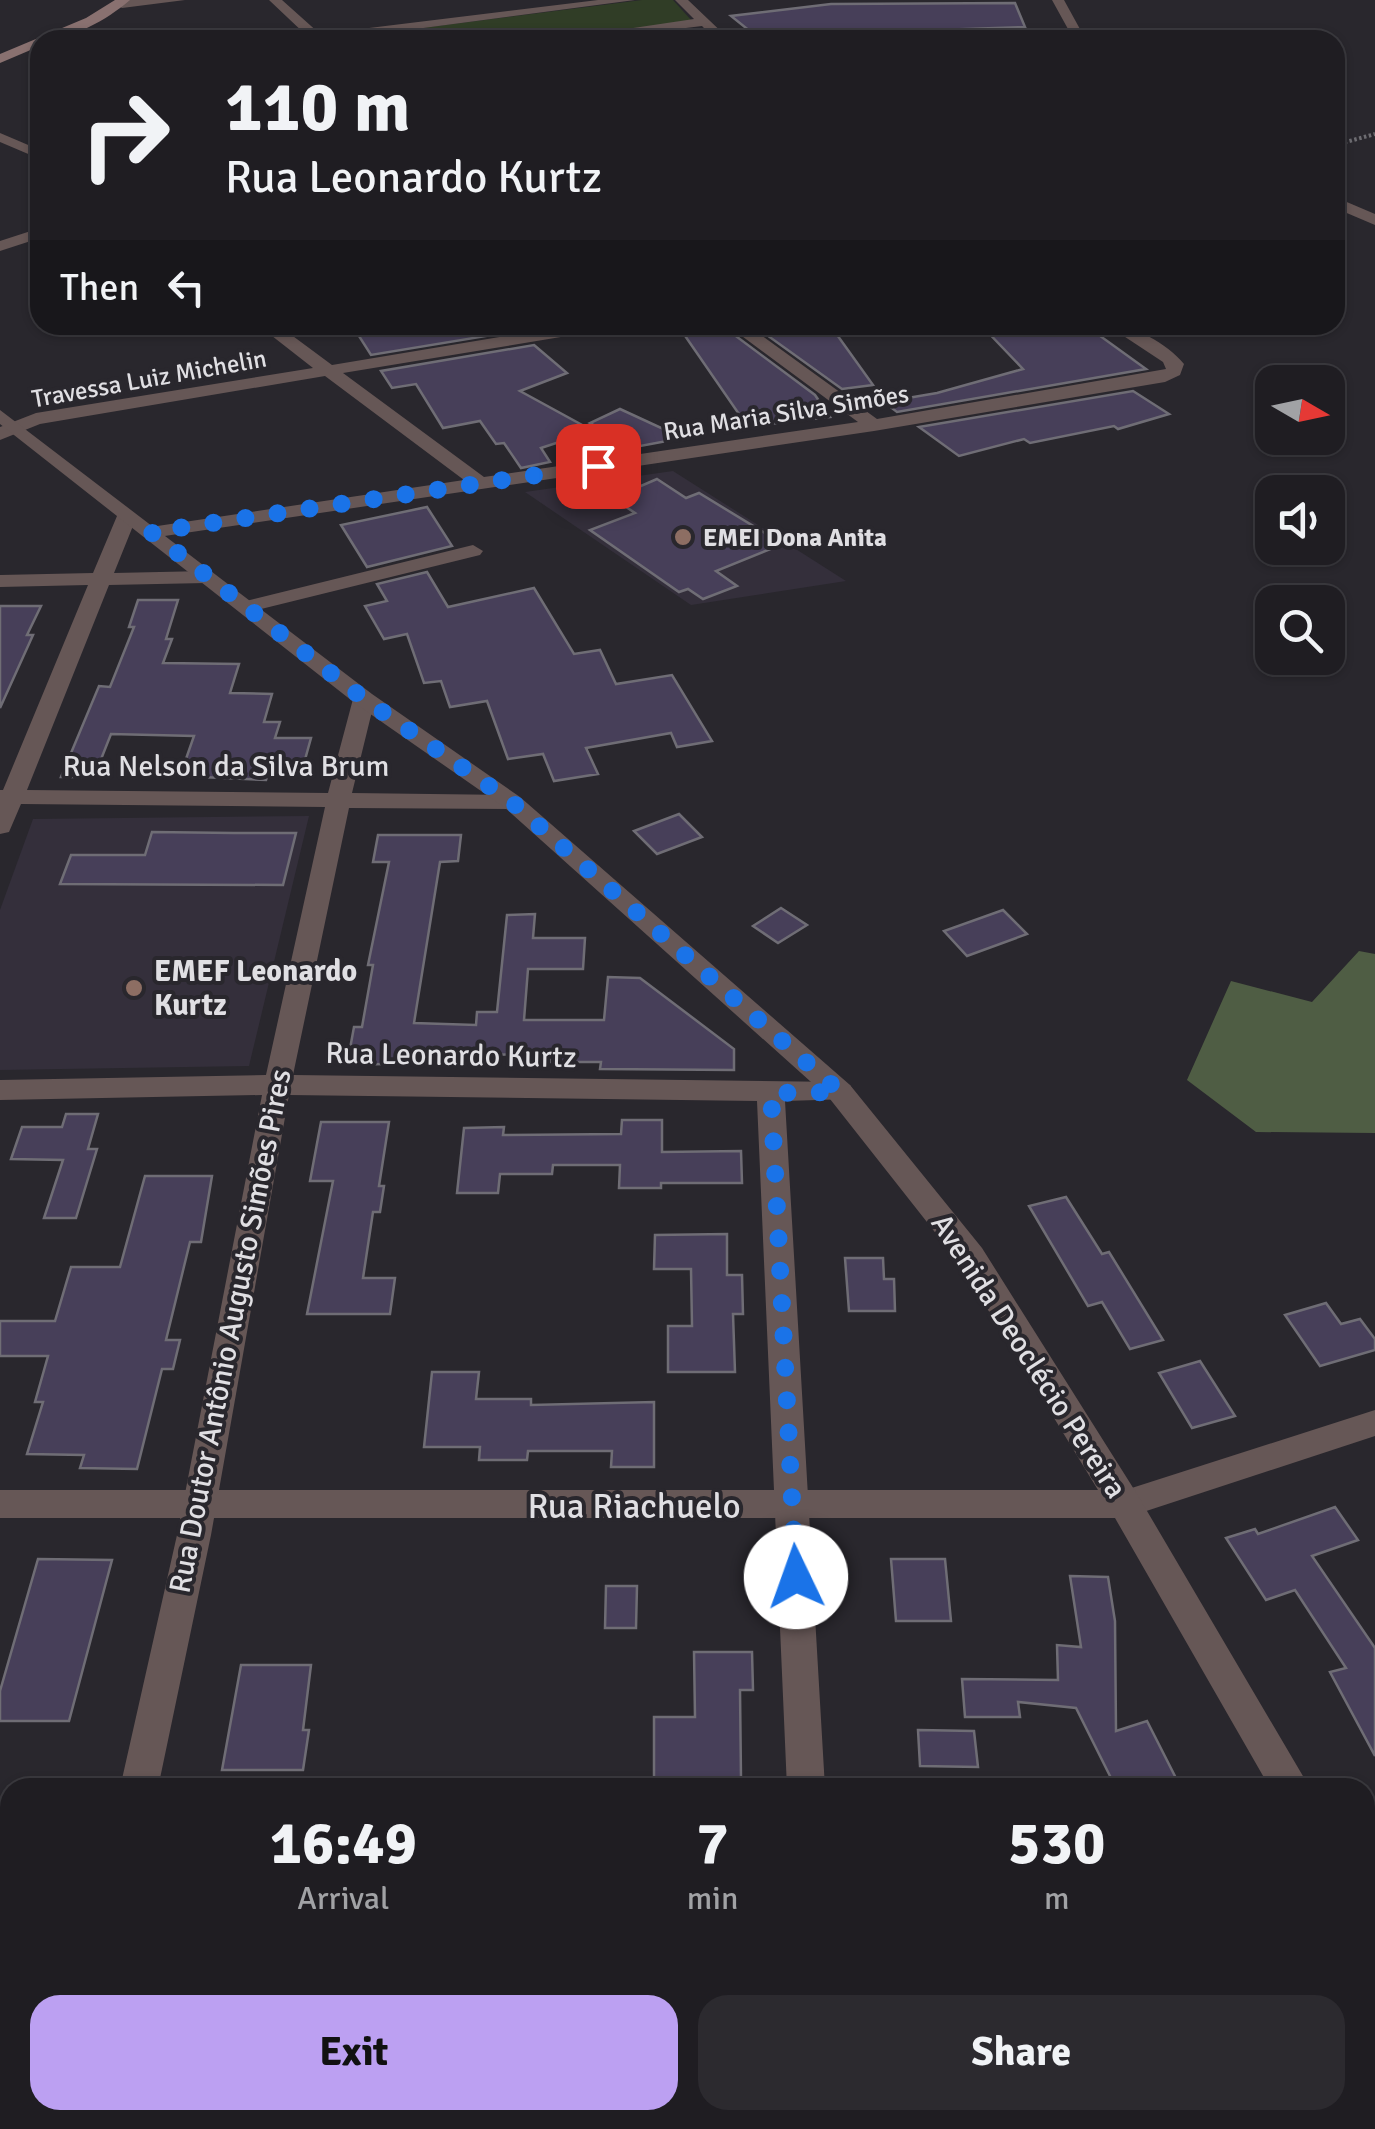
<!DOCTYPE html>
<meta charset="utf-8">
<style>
body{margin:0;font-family:Signika,sans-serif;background:#2c2a2f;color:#f1f3f6;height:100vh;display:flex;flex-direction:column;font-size:38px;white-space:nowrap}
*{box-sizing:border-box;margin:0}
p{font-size:32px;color:#a1a2a5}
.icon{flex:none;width:55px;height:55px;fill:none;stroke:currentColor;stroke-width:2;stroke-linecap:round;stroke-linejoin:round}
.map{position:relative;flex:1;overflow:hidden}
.drawer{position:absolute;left:0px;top:1778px;width:1375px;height:352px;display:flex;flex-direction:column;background:#1f1d22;border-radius:30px 30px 0 0;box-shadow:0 2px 8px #0004,0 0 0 2px #3c3b40}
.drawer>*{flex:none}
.banner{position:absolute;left:30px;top:30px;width:1315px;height:305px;border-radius:30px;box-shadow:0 2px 8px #0004,0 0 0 2px #3c3b40;background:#1f1d22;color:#f1f3f6;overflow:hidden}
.needle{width:65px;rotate:99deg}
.buttons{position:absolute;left:1255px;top:365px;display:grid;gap:20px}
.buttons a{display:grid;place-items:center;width:90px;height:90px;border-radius:20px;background:#1f1d22;box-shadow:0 2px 8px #0004,0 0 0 2px #3c3b40;font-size:50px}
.pin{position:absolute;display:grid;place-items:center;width:85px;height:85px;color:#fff;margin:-42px;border-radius:20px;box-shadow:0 5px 15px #0006}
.me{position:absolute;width:110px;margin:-55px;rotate:357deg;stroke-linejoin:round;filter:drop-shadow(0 0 8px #0008)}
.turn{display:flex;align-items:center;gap:35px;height:210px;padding:0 30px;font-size:45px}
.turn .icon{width:130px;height:130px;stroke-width:2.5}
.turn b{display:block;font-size:70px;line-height:85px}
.then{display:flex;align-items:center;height:95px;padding:0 30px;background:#0003;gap:20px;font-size:38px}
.eta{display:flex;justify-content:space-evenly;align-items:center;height:170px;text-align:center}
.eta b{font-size:60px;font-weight:700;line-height:70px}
.primary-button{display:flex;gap:20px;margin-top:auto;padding:20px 30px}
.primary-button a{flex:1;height:115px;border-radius:30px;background:#bca0f2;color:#111;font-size:40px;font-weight:700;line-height:115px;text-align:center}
.primary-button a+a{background:#2c2a2f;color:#f1f3f6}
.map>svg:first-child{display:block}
.built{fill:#342f3b}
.green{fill:#303d26}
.forest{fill:#4f5d44}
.building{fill:#473f59;stroke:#6f6d75;stroke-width:2.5}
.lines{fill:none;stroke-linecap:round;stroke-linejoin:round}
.path{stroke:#6d6c71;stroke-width:4;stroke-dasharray:2.5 2.5;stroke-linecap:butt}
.minor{fill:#665756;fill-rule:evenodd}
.tertiary{fill:#665756;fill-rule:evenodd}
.secondary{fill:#897170;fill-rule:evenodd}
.route{stroke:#1a73e8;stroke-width:18;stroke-dasharray:0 32.4}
.education-dot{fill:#8d6e63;stroke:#29272d;stroke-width:4}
.labels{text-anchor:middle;stroke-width:8;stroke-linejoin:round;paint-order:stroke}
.far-street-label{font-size:25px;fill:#e0dfe3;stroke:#29272d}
.far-poi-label{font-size:25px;font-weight:bold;fill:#e0dfe3;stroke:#29272d;text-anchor:start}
.street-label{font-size:30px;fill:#e0dfe3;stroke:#29272d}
.poi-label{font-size:30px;font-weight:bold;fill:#e0dfe3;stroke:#29272d;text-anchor:start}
.near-street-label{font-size:35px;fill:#e0dfe3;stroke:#29272d}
</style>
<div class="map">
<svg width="1375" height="2129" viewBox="0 0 1375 2129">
<rect width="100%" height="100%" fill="#29272d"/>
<g class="built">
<path d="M673 471 846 581 691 605 525 492Z"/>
<path d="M309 816 249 1066 0 1070V910L33 819Z"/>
</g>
<path class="green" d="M642 0H673L692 21 537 40 335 39Z"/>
<path class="forest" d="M1359 951 1375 954V1133L1256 1132 1187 1080 1231 981 1312 1002Z"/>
<g class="building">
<path d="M1015 3 1025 27 818 34 773 40H761L731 16 831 4Z"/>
<path d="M352 325H509L516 331 371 355Z"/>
<path d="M721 325 815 395 830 417 770 424 760 410 741 417 681 330Z"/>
<path d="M753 325H830L873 385 842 389Z"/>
<path d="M981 325H1047L1048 331 1085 325 1146 369 897 412 884 402 937 393 1023 369Z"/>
<path d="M534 345 567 373 520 391 593 431 541 448 550 462 521 468 504 443 496 444 480 421 443 428 416 384 392 388 381 371Z"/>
<path d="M1133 391 1169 414 1118 429 1114 426 1030 443 1024 439 959 456 919 427Z"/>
<path d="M620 409 683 438 635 447 590 423Z"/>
<path d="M657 479 686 498 699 493 783 544 716 571 737 586 703 599 688 589 679 592 590 530 635 513 613 498Z"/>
<path d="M427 507 452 546 367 567 341 525Z"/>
<path d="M427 572 448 607 534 588 574 654 600 650 616 684 672 675 712 741 677 747 671 733 586 748 598 774 554 781 543 754 508 759 487 701 450 707 441 681 424 683 407 634 384 639 365 606 387 601 377 584Z"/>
<path d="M138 600H178L166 639H172L163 663 239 664 230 693 272 694 264 722H280L275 738H311L301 774H268L266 780 180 776 194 736 111 734 94 777H61L99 686 110 687 134 627H129Z"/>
<path d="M0 606H41L27 635H33L0 708Z"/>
<path d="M679 814 702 837 657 854 634 831Z"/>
<path d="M152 832 234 833H296L283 885 60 884 71 855H145Z"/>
<path d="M378 835H461L458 861 440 862 414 1023 476 1025 477 1012H497L507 915 535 914 533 938H585L583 969H528L524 1020H604L608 977 640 978 734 1049V1070L600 1069 601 1062H550V1054L463 1055 462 1062 347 1065 354 1027H362L373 965H368L389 862H373Z"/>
<path d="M781 908 807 925 778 943 753 926Z"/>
<path d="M1003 910 1027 934 967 956 944 931Z"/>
<path d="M66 1114H98L88 1149H97L76 1218H44L63 1160 11 1159 22 1127H62Z"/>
<path d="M622 1120H662V1152L741 1151 742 1183H661V1188H619L620 1165H553L552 1174H500L498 1193H457L464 1128 504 1127 503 1135 621 1134Z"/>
<path d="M321 1122H389L379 1186H384L380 1212H373L363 1278H395L390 1314H307L333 1181H310Z"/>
<path d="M145 1176H212L201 1242H190L166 1340H180L173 1369H162L137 1469 80 1468 84 1455 27 1454 43 1402H35L48 1356H0V1321H55L71 1267H120Z"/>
<path d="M1066 1197 1102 1254 1109 1252 1163 1340 1130 1349 1102 1302 1088 1306 1029 1206Z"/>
<path d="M727 1234V1275H742L743 1314H733L735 1372H668V1326H692L691 1269H654L655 1235Z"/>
<path d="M845 1258H883L884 1279H894L895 1311H849Z"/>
<path d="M1326 1303 1341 1324 1360 1319 1375 1339V1350L1320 1366 1285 1315Z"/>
<path d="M1200 1361 1235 1416 1192 1428 1159 1373Z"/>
<path d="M432 1372H479L476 1399H531V1405L654 1402V1467H611L612 1451H528L527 1460H479L480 1447H424Z"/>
<path d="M1335 1507 1358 1540 1312 1556 1375 1648V1756L1330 1672 1346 1668 1295 1590 1266 1600 1226 1538 1255 1529 1258 1534Z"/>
<path d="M38 1559 112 1560 69 1721H0V1691Z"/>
<path d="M891 1559H945L951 1621H896Z"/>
<path d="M1070 1576 1108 1577 1115 1621 1116 1731 1147 1721 1181 1788H1116L1076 1708 1018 1702 1020 1717H965L962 1679 1058 1680 1057 1645 1081 1647Z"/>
<path d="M606 1586H637L636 1628H605Z"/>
<path d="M694 1652H752L753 1690H740L741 1778 654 1779V1717H695Z"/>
<path d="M241 1665H311L303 1730H309L303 1770H222Z"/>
<path d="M918 1730 974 1731 978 1767 920 1766Z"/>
</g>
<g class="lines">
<path class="path" d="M1335 145 1375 134"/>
<g class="minor">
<path d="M269 0H282L320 34 598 0H635L333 40H295L306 35Z"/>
<path d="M675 0H688L730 40H716L702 26 589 40H552L694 19Z"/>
<path d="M1052 0H1064L1086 40 1072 37 894 40 900 36 1068 29Z"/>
<path d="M0 133 40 150V159L0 142Z"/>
<path d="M1335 197 1375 214V225L1335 208Z"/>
<path d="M40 228V238L0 251V241Z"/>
<path d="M258 325H278L332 365 572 325H612L603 330 343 373 484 477 858 422 727 325H747L877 419 1166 369 1163 362 1107 325C1135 325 1166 343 1184 364L1180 375 1165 382 874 431 151 538 144 536V528L464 480 325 376 40 424 0 440V427L36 413 313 368Z"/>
<path d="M127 510 137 516 114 573 206 571 216 577 206 583 109 585 27 790 328 793 353 699 364 692 375 699 352 793 512 795 524 802 512 809 349 808 293 1075 840 1082 850 1085 854 1092 850 1099 785 1101 825 1788H787L757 1101 289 1095 211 1535 158 1788H120L177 1535 262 1095 0 1100V1080L266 1075 325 807 21 804 9 832 0 834V790H3L88 585 0 587V575L93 573 117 516Z"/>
<path d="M473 545 483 551 480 555 245 613 234 607 238 603Z"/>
<path d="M1375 1410V1436L1125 1518 1113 1514 1108 1504 1113 1494Z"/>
<path d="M1375 1976V2016L1365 2018V1978Z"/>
<rect x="0" y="1984" width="10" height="40"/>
<path d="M47 2120H89L88 2129H46Z"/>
<rect x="798" y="2120" width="42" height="9"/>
</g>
<g class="tertiary">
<path d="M126 0H185L122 8 116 4Z"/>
<path d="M0 410 372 694 520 797 850 1085 982 1248 1137 1494 1310 1788H1270L1115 1518H0V1490H1098L960 1264 830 1099 504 807 356 704 0 424Z"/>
<path d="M1365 1893 1375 1897V1950L1365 1946Z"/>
</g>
<path class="secondary" d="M115 0H130C107 20 71 40 40 40V46L0 63V54L86 18Z"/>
</g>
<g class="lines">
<path class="route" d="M598 466 151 532 364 699 512 802 840 1092 771 1093 796 1577"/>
</g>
<g class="education-dot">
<circle cx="683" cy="537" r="10"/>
<circle cx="134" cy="988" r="10"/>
</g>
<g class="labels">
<g class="far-street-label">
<text transform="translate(149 378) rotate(-10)" y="9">Travessa Luiz Michelin</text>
<text transform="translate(786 412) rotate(-9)" y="9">Rua Maria Silva Simões</text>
</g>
<g class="far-poi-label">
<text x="703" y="546">EMEI Dona Anita</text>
</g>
<g class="street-label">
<text x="226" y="776">Rua Nelson da Silva Brum</text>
<text transform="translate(451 1055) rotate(1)" y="10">Rua Leonardo Kurtz</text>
<text transform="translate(230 1331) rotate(-79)" y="10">Rua Doutor Antônio Augusto Simões Pires</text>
<text transform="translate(1029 1356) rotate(57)" y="10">Avenida Deoclécio Pereira</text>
</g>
<g class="poi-label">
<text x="154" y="981">EMEF Leonardo<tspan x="154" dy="34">Kurtz</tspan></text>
</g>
<g class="near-street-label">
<text x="634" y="1518">Rua Riachuelo</text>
</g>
</g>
</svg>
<div class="buttons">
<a><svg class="needle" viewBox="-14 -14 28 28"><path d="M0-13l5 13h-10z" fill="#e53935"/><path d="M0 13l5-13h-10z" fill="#a1a2a5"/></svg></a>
<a><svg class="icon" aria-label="sound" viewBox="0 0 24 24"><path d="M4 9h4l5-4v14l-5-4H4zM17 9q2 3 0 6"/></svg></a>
<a><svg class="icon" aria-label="search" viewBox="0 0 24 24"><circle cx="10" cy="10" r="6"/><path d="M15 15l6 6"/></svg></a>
</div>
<div class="pin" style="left:598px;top:466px;background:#d93025"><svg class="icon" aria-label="arrive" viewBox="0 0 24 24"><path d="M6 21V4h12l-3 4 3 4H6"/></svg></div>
<svg class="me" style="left:796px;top:1577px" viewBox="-20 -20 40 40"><circle r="19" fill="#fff"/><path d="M0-13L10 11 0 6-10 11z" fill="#1a73e8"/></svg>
<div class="banner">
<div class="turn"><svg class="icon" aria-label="right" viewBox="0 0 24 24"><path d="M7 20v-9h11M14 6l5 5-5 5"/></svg><div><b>110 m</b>Rua Leonardo Kurtz</div></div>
<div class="then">Then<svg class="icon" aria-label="left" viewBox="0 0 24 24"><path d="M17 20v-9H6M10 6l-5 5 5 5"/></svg></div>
</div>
<section class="drawer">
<div class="eta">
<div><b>16:49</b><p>Arrival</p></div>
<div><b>7</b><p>min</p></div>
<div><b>530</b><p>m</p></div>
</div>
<div class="primary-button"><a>Exit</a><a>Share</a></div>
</section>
</div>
